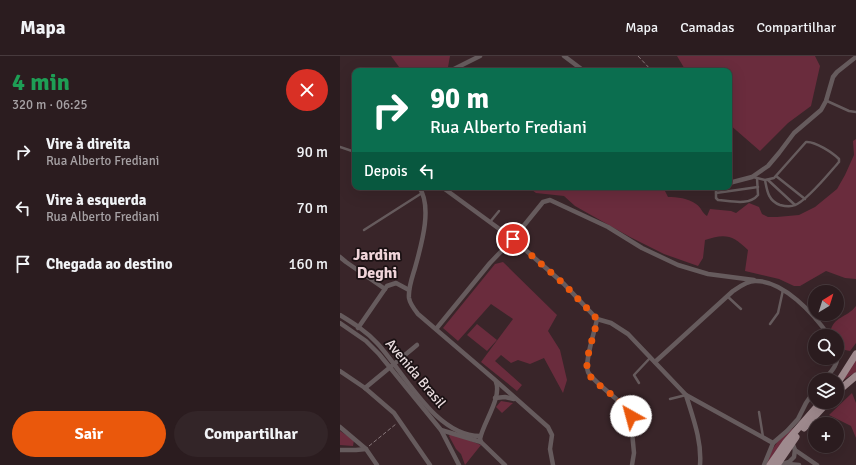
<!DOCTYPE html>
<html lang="pt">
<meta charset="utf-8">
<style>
body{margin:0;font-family:Signika,sans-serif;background:#332528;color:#f1f3f6;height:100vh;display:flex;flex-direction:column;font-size:15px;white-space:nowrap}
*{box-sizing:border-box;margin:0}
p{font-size:13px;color:#a6a1a4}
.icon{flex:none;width:22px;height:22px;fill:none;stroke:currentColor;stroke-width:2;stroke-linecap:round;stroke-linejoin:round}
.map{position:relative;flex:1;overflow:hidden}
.details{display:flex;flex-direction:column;background:#2b1c1f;width:340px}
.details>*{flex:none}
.top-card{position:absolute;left:12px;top:12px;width:380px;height:122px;border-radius:8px;box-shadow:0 4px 16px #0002,0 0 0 1px #473a3d;background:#0b6e4f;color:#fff;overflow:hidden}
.needle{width:26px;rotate:38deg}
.controls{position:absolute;left:468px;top:229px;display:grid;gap:8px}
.controls a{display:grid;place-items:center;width:36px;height:36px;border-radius:50%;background:#2b1c1f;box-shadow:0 4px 16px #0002,0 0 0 1px #473a3d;font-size:20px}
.pin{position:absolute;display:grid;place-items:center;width:34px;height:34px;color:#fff;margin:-17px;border:2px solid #fff;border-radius:50%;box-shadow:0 1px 4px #0007}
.me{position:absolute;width:44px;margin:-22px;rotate:322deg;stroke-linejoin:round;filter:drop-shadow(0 0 3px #0008)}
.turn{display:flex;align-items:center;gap:14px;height:84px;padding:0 12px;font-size:18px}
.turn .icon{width:52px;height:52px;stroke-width:2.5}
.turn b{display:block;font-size:28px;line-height:34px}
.then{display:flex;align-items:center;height:38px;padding:0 12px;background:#0003;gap:8px;font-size:15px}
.round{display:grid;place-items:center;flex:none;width:42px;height:42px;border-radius:21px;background:#332528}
.summary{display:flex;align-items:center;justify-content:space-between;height:68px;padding:0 12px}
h1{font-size:24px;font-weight:700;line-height:30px;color:#1e9e55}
.action{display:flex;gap:8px;margin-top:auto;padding:8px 12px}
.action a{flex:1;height:46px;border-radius:24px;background:#ea580c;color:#fff;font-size:16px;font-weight:700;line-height:46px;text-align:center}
.action a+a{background:#332528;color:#f1f3f6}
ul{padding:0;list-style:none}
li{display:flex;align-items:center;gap:12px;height:56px;padding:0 12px}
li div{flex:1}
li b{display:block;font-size:15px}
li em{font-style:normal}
header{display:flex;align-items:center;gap:24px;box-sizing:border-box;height:56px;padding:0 20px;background:#2b1c1f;border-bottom:1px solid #473a3d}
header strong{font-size:19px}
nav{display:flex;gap:22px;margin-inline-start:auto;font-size:14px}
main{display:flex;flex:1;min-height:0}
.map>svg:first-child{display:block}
.green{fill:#6a2c3d}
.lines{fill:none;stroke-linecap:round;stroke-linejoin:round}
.path{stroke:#87777a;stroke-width:1;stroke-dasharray:4 2;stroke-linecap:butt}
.lane{stroke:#665b5d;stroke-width:2.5}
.street{stroke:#665b5d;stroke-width:4.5}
.primary{stroke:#9f8a8e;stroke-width:7}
.route{stroke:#ea580c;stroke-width:7;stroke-dasharray:0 12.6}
.labels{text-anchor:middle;stroke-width:3.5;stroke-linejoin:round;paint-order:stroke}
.street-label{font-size:14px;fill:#eadddf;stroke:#1a1113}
.quarter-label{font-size:16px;font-weight:bold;fill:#efd4d9;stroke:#1a1113}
</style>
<header>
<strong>Mapa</strong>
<nav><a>Mapa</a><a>Camadas</a><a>Compartilhar</a></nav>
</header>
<main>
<section class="details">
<div class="summary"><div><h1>4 min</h1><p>320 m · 06:25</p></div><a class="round" style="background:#d93025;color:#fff"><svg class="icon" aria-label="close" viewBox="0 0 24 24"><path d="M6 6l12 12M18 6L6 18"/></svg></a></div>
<ul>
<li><svg class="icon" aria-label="right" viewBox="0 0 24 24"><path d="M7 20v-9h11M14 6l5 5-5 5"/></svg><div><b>Vire à direita</b><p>Rua Alberto Frediani</p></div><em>90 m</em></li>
<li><svg class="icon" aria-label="left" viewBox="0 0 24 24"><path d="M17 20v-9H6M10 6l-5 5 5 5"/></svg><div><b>Vire à esquerda</b><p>Rua Alberto Frediani</p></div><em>70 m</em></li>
<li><svg class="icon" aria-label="arrive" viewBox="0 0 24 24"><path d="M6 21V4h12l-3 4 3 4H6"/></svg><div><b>Chegada ao destino</b></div><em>160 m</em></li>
</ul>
<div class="action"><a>Sair</a><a>Compartilhar</a></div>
</section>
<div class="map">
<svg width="516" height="409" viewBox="0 0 516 409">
<rect width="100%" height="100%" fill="#392529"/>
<g class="green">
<path d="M51 0H110L108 11 102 15H62Z"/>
<path d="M337 0H475L480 10 471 50 448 67 420 95 389 68V15H346Z"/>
<path d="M516 83V223L505 222 486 215 460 230H454L439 223 405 215 408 194C393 179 385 177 365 184L363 202 358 210 324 198 290 181 235 150 224 140 196 137 188 131H323L328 141C337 141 348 142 356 148 361 151 362 157 367 160L370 153 391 155 396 157 409 147 419 151 422 158 428 161H437L459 159 475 151 497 133 505 119 514 99 513 85Z"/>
<path d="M163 206 217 259 208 275 220 294 227 324 223 337 204 302 190 308 178 304 171 307 161 299 155 305 182 329 177 335 141 306 173 263 151 248 118 285 103 272 155 208Z"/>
<path d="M516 250V287L510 295 505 294 497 286V280H492L490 277C493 260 507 262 516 250Z"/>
<path d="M137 268 157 284 147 295 127 279Z"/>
<path d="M516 302V316L503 324Z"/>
<path d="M512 337 516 347V382L511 370 489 359Z"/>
<path d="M161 345 173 347 162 357 156 351Z"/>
<path d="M456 371 434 397 427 409H425C432 394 439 378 456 371Z"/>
<path d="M0 375 14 384 13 390 0 389Z"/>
<path d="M111 377 141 389 125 409 121 398 116 393 109 380Z"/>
</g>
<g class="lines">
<g class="path">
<path d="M298 0 312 15"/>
<path d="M29 390 56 368"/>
</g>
<g class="lane">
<path d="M487 45 509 55 516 56"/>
<path d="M0 91 15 96"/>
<path d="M436 120 465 143"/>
<path d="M413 121 425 124 434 122 466 86C475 85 493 97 499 103V106C490 116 467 145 455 149 451 151 444 150 440 149 428 145 427 134 425 124"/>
<path d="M428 124 455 149"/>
<path d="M376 131V142L378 144C391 145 409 150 418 139L417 122"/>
<path d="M376 137 418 131"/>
<path d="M150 166 159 155"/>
<path d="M24 174 82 137"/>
<path d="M387 240 401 253"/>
<path d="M497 242 500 239"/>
<path d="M476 264 481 258"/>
<path d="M430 268 438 257 443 234"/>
<path d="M299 327 294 319 310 302"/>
<path d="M330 343 346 339"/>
<path d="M419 356 423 381"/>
</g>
<g class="street">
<path d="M224 0 244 15"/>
<path d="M110 15 140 0"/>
<path d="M389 127 412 121 428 110 439 97 454 77 481 54 486 45 493 21 497 16 516 1"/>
<path d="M79 131C93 151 81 190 75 212 72 222 68 232 69 242 70 248 74 253 78 258L155 324 208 371 212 379 210 393 213 409"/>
<path d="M102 131 173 183 203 146 210 144 268 171 302 192 338 209 368 218 414 224"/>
<path d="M0 201 6 206 45 233"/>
<path d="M0 259C13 267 26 275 37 287 64 316 95 380 140 380"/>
<path d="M257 263 271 267 288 278 346 339 433 387"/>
<path d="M0 267 26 285 39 298 101 374 119 409"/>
<path d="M18 272 47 230 56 227 69 234"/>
<path d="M96 273 150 207 173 183 224 228 257 263C255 275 244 306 248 316 251 323 279 345 287 352L290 355 294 397 292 409"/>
<path d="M315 306 393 235C399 231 407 225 415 225 443 224 474 258 489 280"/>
<path d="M0 315 25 332 54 357 90 409"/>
<path d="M484 324C490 317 500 307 497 297"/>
<path d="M156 326C162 342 143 367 140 383L141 386 165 409"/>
<path d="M25 332 77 289"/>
<path d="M346 339C353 362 362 385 360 409"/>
<path d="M155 342 165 341 174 343"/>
<path d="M0 371 26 393 37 409"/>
<path d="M101 374 141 386"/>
<path d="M452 386 455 394 477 409"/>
<path d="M0 394H16L26 393"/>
<path d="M438 407 459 409"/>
<path d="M446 407 449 406 454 401 455 394"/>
<path d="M424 409 433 387 447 375 458 363 466 347 475 334"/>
</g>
<g class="primary">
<path d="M497 328 516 298"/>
<path d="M497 336 516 320"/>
<path d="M464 372 488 346"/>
<path d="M430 409 446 386 481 346"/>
<path d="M437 409 456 381"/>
</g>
</g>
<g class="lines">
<path class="route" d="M173 183 224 228 257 263C255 279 246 297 247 313 248 327 286 343 291 360"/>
</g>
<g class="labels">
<g class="street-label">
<text transform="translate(76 317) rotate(50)" y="5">Avenida Brasil</text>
</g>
<g class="quarter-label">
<text x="37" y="204">Jardim<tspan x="37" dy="18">Deghi</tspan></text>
</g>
</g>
</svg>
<div class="controls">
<a><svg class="needle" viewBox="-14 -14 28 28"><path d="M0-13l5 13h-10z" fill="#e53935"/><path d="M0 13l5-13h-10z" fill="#a6a1a4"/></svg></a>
<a><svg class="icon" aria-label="search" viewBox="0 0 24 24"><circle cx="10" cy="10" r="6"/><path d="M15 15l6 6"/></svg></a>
<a><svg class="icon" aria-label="layers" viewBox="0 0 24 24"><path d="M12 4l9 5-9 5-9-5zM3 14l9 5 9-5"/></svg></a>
<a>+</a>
</div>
<div class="pin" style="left:173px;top:183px;background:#d93025"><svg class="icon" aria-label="arrive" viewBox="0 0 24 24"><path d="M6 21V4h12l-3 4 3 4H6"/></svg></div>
<svg class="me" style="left:291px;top:360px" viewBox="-20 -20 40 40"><circle r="19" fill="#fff"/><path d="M0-13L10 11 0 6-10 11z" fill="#ea580c"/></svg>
<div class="top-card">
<div class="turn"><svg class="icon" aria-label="right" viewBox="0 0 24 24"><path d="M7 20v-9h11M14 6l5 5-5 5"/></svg><div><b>90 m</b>Rua Alberto Frediani</div></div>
<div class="then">Depois<svg class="icon" aria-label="left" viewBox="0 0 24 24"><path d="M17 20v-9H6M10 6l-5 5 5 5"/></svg></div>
</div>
</div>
</main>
